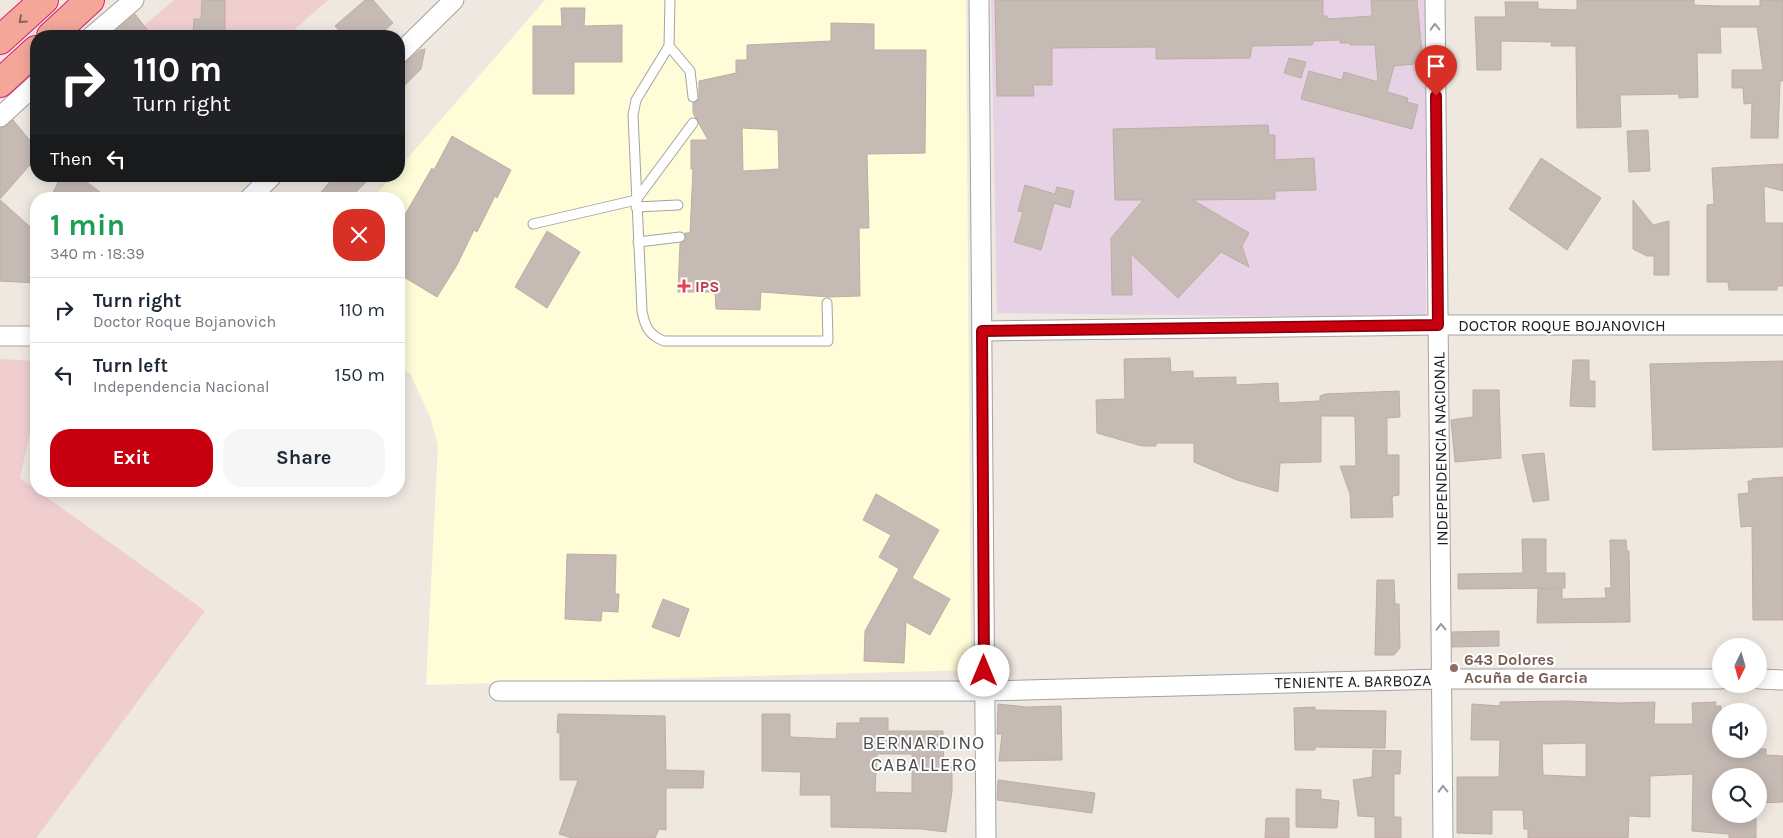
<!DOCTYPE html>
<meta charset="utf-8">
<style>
body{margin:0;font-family:Karla,sans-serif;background:#f6f6f7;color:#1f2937;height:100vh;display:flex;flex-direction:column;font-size:19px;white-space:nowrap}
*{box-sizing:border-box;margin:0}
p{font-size:16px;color:#747a83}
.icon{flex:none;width:28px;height:28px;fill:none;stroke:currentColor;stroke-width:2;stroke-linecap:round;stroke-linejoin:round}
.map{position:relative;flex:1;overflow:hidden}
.panel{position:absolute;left:30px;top:192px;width:375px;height:305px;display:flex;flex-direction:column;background:#fff;border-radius:20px;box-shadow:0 2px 12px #0003}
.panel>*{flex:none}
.banner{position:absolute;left:30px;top:30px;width:375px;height:152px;border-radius:20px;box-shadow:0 2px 12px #0003;background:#202124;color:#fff;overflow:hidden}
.needle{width:32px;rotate:185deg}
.controls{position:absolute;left:1712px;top:638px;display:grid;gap:10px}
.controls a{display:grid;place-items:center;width:55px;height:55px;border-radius:50%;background:#fff;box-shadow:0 2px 12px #0003;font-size:25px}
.pin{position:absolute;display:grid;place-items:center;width:42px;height:42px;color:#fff;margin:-51px -21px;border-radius:50% 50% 50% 0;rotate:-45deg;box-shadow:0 0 5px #0007}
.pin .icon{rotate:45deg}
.me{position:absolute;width:55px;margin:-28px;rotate:0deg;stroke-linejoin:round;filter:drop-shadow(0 0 4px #0008)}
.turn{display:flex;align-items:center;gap:18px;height:105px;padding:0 20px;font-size:22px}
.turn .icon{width:65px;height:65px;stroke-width:2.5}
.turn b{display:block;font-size:35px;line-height:42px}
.then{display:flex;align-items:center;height:48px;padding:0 20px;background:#0003;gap:10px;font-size:19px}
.round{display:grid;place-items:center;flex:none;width:52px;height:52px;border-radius:20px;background:#f6f6f7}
.summary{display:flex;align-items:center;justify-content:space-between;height:85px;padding:0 20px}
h1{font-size:30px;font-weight:700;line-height:38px;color:#1e9e55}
.button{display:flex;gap:10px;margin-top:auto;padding:10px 20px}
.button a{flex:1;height:58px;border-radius:20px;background:#c7000f;color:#fff;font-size:20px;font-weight:700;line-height:58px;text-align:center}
.button a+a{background:#f6f6f7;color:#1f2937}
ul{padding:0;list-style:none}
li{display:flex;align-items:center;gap:15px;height:65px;padding:0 20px;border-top:1px solid #e0e1e3}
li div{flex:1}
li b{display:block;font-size:19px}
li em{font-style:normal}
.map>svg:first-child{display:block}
.commercial{fill:#f0cecf}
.industrial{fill:#e7d2e5}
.education{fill:#fffcd8}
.building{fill:#c6bab4;stroke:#c0ada2;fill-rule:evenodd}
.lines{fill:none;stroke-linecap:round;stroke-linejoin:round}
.service-casing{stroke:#a3a3a3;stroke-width:11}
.minor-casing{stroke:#a3a3a3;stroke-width:21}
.trunk-casing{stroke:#df1a6c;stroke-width:30}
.service{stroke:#fff;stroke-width:9}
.minor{stroke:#fff;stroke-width:19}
.trunk{stroke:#f4a699;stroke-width:28}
.oneway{stroke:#88615a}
.oneway2{stroke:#999}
.route-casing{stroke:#81000a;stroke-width:12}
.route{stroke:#c7000f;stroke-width:9}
.health-dot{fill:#e0444e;stroke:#fff;stroke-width:2}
.education-dot{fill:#8d6e63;stroke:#fff;stroke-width:2}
.labels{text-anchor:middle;stroke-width:4;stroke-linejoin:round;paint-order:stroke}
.health-label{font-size:16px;font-weight:bold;fill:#be3a42;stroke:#fff;text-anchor:start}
.street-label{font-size:16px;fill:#1c1c1c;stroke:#fff}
.education-label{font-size:16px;font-weight:bold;fill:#785e54;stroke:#fff;text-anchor:start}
.quarter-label{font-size:19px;letter-spacing:1px;fill:#4f4f4f;stroke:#fff}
</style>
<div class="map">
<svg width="1783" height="838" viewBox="0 0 1783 838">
<rect width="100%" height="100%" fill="#eee8e0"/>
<g class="commercial">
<path d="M174 0H328L287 36H132Z"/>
<path d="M0 359 36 361V405L20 478 205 611 36 838H0Z"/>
</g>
<path class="industrial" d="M991 0H1427L1426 318 997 313Z"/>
<path class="education" d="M545 0H966L971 670 426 685 438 445 430 417 410 373 399 372V199H372L392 176H399V168Z"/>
<g class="building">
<path d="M202 0H225V31H223L222 36H193L194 19H201Z"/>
<path d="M365 0H373L393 23 378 36H344L335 26Z"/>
<path d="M995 0H1323V16H1327V19L1372 16 1371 0H1417L1423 63 1394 66 1387 92 1408 98 1407 102 1418 105 1412 129 1301 99 1309 71 1342 80 1344 72 1378 82 1375 45H1350L1351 43H1340V40L1314 41 1312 45 1252 46 1250 58 1156 59V47L1052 48V85H1033L1034 96H997Z"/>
<path d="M1577 0H1694V5L1720 6H1760V0H1783V81H1780L1778 138H1751L1752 103 1744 104 1743 88H1732V70H1763L1757 27H1720L1721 53H1697L1698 97 1679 98V94L1620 95 1621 127 1577 128 1576 46H1551L1552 42 1501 41V70H1477L1475 17H1506L1505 2H1538V9L1577 10Z"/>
<path d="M561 8H585L584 26 622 25V62H574V94H533V26H562Z"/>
<path d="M135 14 152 36H109Z"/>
<path d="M831 23 874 24V50H926L925 153 867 154 869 228H859L860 296 829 297 761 292 760 310 716 309 715 292H678L680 243 686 240 685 233H690L693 169H691V140H708L693 113V103L699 99V81L736 73V60H747V45L831 41ZM742 128 778 130 779 169 743 171Z"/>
<path d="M425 49 421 69 399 91V65L406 62 420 50Z"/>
<path d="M1289 58 1306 62 1301 78 1284 73Z"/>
<path d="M13 120 36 148V158L0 199V128Z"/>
<path d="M1268 125 1269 135H1275V160L1314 158 1316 190 1275 191V199L1193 200 1249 233 1242 246 1249 267 1221 252 1178 298 1131 254 1132 295H1112L1111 238 1143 200H1115L1113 129Z"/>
<path d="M1648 130 1650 171 1629 172 1627 131Z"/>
<path d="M452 136 511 170 497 198 495 196 477 232 474 230 457 265 437 297 399 274V225L432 168 434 170Z"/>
<path d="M1541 158 1601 198 1567 250 1509 209Z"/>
<path d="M1783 164V191L1764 186 1765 223H1783V286H1777V290H1729L1728 282H1707V205L1714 204 1712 168Z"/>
<path d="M61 176H79L109 199H50Z"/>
<path d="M335 176H372L349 199H315Z"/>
<path d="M1025 185 1055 194 1057 187 1074 191 1070 208 1054 203 1041 250 1014 242 1023 212 1018 211Z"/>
<path d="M0 200 36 232V283L0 281Z"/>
<path d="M1633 200 1653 225 1669 221V275H1654V256H1647L1633 249Z"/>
<path d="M547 231 580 252 547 308 515 287Z"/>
<path d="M1170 358 1171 372 1193 371V378L1236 377V385L1278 383 1279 403 1320 401V396L1325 394 1399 391 1400 417 1387 418V455H1399V495L1393 496 1392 498 1393 517 1351 518 1350 494 1340 466H1356L1355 418 1353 416H1321V462L1280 463 1278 492 1237 480 1194 462V443H1156V446H1142L1097 433 1096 400 1125 399 1124 359Z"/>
<path d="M1573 360H1589V381H1595V407L1570 406Z"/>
<path d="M1783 361V447L1653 450 1650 364Z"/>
<path d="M1473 390H1499L1501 458 1455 462 1451 420 1473 417Z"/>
<path d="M1544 453 1549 500 1533 502 1522 455Z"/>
<path d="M1783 477V620H1753L1752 526 1741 527 1738 494 1749 493 1748 481H1752V479Z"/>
<path d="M876 494 939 530 912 578 950 599 930 635 906 622 904 663 864 661 865 631 899 569 879 557 891 535 863 520Z"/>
<path d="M1522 539H1546V573H1565V588L1458 589V574L1523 573Z"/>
<path d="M1610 540H1626L1627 551H1629L1630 622 1537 623 1538 589H1562V599L1606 598 1605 588H1611Z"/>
<path d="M567 554 616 555 615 594H619L618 612 602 611 601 621 565 619Z"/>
<path d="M1377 580H1394L1395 604H1399L1400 648 1394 655H1375Z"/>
<path d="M663 599 689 609 679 637 652 627Z"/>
<path d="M1499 631V646L1452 647V632Z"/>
<path d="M1567 701 1618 703 1655 702 1654 724H1693L1692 703 1716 702 1715 706H1721V749H1766V755L1783 756V802L1759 803V776H1721V814H1756V838H1729V834L1692 831 1693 774 1650 776V817L1629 816 1628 838H1528V829H1524L1523 810H1492V834L1457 833V777H1499L1500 740H1471L1472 704 1500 706V702ZM1586 743V777L1543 775 1542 744Z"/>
<path d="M998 704 1027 707 1061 706 1062 760 999 761 1002 734H997Z"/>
<path d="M1315 707V710L1386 711 1385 748 1315 747V750H1295L1294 708Z"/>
<path d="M558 714 665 716 666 770 704 771 703 788H666V830L659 829 655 838H572L559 834 578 780H560V733H557Z"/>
<path d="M762 714H790V737L836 739 837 723H860V718H888V731H943L944 766H952V791L946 832 921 829 831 827V795H800L801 772 762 771ZM877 754H912V793L875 792Z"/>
<path d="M1373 750 1401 751 1400 774H1394V817H1401V838H1375V817L1358 816 1353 780 1372 777Z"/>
<path d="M998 780 1095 793 1092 813 997 800Z"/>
<path d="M1296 789 1321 790V799L1339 801 1337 828 1296 827Z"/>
<path d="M1266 818H1289V838H1265Z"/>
</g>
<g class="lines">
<defs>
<g id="service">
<path d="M670 0 669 46 636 100 633 115 642 311C645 327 649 335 664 341H828L827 303"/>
<path d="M669 46 690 71 693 97"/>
<path d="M636 207 678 205"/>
<path d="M533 224 636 200 693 123"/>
<path d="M638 242 680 237"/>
</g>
<g id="minor">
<path d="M979 0 986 838"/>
<path d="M1435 0 1443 838"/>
<path d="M92 36 134 0"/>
<path d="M399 54 454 0"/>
<path d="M0 117 36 84"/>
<path d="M249 199 272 176"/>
<path d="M982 331 1438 325H1783"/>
<path d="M0 336H36"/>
<path d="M1759 679 1783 680"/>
<path d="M499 691H985L1442 679H1721"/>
</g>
<g id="trunk">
<path d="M51 36 90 0"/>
<path d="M0 40 44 0"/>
<path d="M0 83 36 50"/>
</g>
</defs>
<use href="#service" class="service-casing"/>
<use href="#minor" class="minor-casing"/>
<use href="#trunk" class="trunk-casing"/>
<use href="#service" class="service"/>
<use href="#minor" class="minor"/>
<use href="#trunk" class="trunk"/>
</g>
<defs><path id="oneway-chevron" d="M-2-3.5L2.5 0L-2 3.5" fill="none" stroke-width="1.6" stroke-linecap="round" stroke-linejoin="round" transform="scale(1.25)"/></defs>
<use class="oneway" href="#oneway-chevron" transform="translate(22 20) rotate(138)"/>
<g class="oneway2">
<use href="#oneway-chevron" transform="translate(1435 27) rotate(-91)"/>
<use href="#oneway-chevron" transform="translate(1441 627) rotate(-91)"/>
<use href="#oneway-chevron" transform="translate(1443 789) rotate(-91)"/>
</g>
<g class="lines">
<defs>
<path id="route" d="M984 671 982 331 1438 325 1436 96"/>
</defs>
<use href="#route" class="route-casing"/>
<use href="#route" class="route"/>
</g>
<path class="health-dot" d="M681.5 278.5h5v5h5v5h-5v5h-5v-5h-5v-5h5z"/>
<circle class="education-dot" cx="1454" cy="668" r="5"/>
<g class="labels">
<g class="health-label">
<text x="695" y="292">IPS</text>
</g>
<g class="street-label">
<text x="1562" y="331">DOCTOR ROQUE BOJANOVICH</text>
<text transform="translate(1440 449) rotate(-91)" y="6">INDEPENDENCIA NACIONAL</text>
<text transform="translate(1353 681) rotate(-1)" y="6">TENIENTE A. BARBOZA</text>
</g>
<g class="education-label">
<text x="1464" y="665">643 Dolores<tspan x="1464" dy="18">Acuña de Garcia</tspan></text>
</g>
<g class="quarter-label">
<text x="924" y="749">BERNARDINO<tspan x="924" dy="22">CABALLERO</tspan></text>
</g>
</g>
</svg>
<div class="controls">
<a><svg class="needle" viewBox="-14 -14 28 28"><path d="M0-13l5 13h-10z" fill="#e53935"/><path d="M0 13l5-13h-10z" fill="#747a83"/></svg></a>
<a><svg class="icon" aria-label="sound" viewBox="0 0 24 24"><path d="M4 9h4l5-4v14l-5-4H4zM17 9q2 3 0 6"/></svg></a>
<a><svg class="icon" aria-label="search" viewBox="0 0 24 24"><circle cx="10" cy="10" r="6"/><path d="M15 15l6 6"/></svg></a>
</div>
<div class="pin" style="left:1436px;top:96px;background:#d93025"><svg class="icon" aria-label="arrive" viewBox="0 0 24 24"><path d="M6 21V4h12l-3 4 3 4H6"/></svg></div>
<svg class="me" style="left:984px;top:671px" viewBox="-20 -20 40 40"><circle r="19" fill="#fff"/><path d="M0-13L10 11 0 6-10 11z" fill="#c7000f"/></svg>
<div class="banner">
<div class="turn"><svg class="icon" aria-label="right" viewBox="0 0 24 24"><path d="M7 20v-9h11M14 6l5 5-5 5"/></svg><div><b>110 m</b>Turn right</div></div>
<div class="then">Then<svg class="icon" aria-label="left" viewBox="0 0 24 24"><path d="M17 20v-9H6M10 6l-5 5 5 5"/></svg></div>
</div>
<section class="panel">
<div class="summary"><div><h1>1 min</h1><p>340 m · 18:39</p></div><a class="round" style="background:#d93025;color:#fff"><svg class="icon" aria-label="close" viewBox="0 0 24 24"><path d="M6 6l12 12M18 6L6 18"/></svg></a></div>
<ul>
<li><svg class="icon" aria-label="right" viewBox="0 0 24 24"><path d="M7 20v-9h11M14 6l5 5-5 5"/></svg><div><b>Turn right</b><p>Doctor Roque Bojanovich</p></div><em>110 m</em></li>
<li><svg class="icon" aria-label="left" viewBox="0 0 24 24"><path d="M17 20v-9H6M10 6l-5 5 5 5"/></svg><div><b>Turn left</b><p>Independencia Nacional</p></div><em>150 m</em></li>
</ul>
<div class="button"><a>Exit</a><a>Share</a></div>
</section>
</div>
